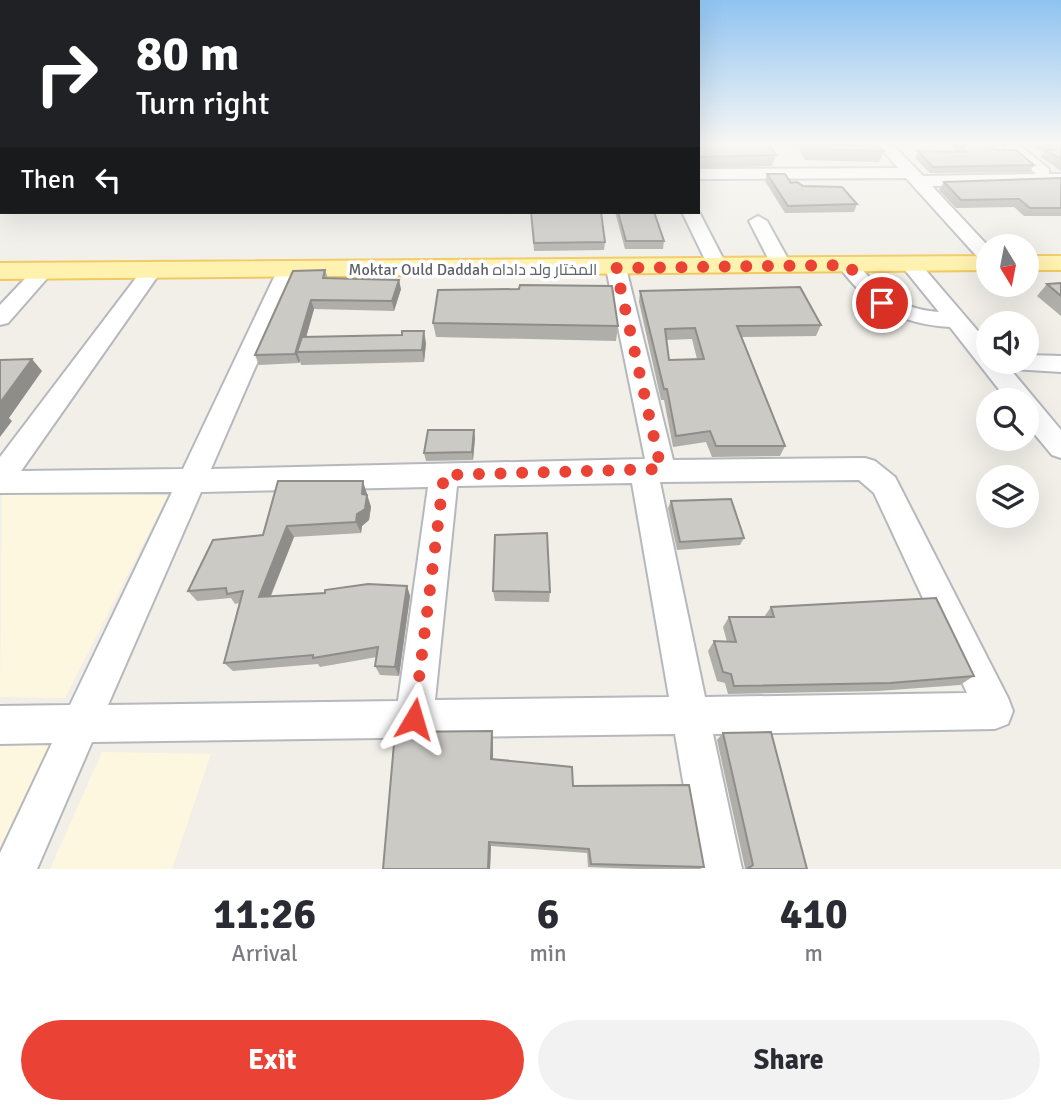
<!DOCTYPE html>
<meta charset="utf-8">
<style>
body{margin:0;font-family:Signika,Cairo,sans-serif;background:#f2f2f3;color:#2b2b33;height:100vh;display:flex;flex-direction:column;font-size:26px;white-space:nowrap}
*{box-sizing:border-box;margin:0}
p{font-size:23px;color:#7c7c81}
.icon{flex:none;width:38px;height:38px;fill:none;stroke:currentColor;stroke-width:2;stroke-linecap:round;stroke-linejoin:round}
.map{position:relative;height:869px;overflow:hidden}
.drawer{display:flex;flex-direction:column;background:#fff;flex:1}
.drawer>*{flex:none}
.guide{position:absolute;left:0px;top:0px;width:700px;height:214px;box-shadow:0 7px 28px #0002;background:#202124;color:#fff;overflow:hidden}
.needle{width:46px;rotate:170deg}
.tools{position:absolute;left:976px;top:234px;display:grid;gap:14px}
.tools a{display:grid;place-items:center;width:63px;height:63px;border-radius:50%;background:#fff;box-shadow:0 7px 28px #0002;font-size:35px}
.pin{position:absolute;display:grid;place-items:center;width:60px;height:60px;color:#fff;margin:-30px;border:4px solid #fff;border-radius:50%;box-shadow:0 2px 7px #0007}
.me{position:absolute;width:77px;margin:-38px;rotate:7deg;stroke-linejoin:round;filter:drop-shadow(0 0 5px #0008)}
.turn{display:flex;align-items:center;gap:24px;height:147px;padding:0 21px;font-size:32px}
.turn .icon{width:91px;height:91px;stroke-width:2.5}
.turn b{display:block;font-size:49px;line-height:60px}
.then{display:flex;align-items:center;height:66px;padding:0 21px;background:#0003;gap:14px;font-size:26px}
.eta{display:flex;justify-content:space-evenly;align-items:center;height:119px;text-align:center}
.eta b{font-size:42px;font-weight:700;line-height:49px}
.cta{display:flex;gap:14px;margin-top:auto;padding:14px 21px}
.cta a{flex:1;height:80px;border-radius:42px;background:#ea4335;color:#fff;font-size:28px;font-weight:700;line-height:80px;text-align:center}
.cta a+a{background:#f2f2f3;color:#2b2b33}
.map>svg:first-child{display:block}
.commercial{fill:#fef7e0}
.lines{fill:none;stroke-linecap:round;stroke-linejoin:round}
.minor-casing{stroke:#b5b8bc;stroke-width:4}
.major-casing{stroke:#f2c960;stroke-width:4}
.minor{fill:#fff;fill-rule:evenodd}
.major{fill:#fff2af;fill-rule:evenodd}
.wall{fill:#afaea9;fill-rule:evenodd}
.shaded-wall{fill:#8f8d8a}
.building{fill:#cccac5;stroke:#8f8d8a;stroke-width:2;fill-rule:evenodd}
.route{stroke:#ea4335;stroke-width:12;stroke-dasharray:0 21.6}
.labels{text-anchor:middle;stroke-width:7;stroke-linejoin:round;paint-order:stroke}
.far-street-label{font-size:16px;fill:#5f6368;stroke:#fff}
</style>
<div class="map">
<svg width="1061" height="869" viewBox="0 0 1061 869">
<rect width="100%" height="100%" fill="#f1efe8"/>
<g class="commercial">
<path d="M2 494 168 495 65 698 0 697Z"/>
<path d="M0 743H57L0 861Z"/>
<path d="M102 752 211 754 172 869H50Z"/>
</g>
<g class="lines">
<defs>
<g id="minor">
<rect x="0" y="145" width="2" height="6"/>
<path d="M878 145H893L923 176 1036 174 1002 145H1019L1049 169V174H1061V184L932 186 989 247V264L982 262 906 178 698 179V169L898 168Z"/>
<path d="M698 210 727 266 724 270H710L682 212Z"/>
<path d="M758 216 767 221 792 266 789 270H775L772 266 749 221Z"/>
<path d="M910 258 917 260 989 344V362H1027V355L1061 356V372L1010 369 1061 430V458L1052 455 1027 425V401H1008L950 327C900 324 867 306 838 265L848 259C858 262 862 270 869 277 889 299 909 310 939 312L900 264Z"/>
<path d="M616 262 626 268 673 460 865 458 875 461 895 477 1008 698 1013 711 1008 724 995 729 713 734 742 869H698L675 734 92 742 37 869H0V853L52 743 0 744V706L70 705 172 492 0 493V457L145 266H159L162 270 21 471 183 469 278 269 288 263 298 269 211 469 645 459 606 268ZM859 480 874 493 967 693 705 697 660 482ZM632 483 669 697 435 700 457 486ZM428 487 398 701 108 705 201 492Z"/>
<path d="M43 265 50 267 53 271 50 275 8 323 0 325V305L36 267Z"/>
</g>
<g id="major">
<path d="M989 256V270L0 279V263Z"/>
<rect x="1027" y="256" width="34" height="14"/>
</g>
</defs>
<use href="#minor" class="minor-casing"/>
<use href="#major" class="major-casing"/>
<use href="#minor" class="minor"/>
<use href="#major" class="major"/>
</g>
<g class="wall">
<path d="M698 145 776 155 772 166 698 168Z"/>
<path d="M797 145H879L884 151 879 162 805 160Z"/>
<path d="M950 145H991L995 150 1034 165 1030 172 930 173 915 158 918 151 957 152Z"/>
<path d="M1031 145H1061V171L1041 157 1044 153Z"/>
<path d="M767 174 791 183 857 204 854 212 785 213 765 181Z"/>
<path d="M1061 178V216H1024L1014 207 956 208 939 190 944 182Z"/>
<path d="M531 212H601L605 242 604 250 534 251Z"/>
<path d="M615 212H654L664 241 663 249H625Z"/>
<path d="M325 270 328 278 401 289 394 311 314 309 306 337 426 343 424 362 301 365 300 361 299 363 259 365 255 355Z"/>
<path d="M1061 283V316L1037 296 1047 284Z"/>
<path d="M640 291 821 325 816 336 741 337 785 446 780 456 712 457 706 442 673 447 664 400H661L639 302ZM692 339 697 359 669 360 666 340Z"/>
<path d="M433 323 618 326 616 341 436 337Z"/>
<path d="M475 438 473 460 426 461 424 453Z"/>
<path d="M367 492V496L371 507 369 520 362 526 361 533 294 537 271 596 325 593 407 586 410 596 399 676 380 675 375 666 377 657 320 667 318 664 233 671 224 663 239 603 235 604 231 598 197 601 188 591 263 535Z"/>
<path d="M671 501 744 538 740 545 677 550 668 508Z"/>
<path d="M493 591 550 592 549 602 495 601Z"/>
<path d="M771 607 974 676 960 685 878 691 728 694 725 683 717 681 708 651 714 641 727 642 723 627 729 617H764Z"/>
<path d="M723 733 807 869H744L745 868 717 740Z"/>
<path d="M493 739V759L573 786 704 867 700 869H638L588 867 587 853 491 846 490 869H383Z"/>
</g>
<g class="shaded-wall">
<path d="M399 280 401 289 394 311 392 301Z"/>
<path d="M311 300 314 309 302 352H297L300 361 299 363 295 354Z"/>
<path d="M424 331 426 343 424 362 422 350Z"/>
<path d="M32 359 42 371 9 418 12 421 0 437V403Z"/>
<path d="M474 430 475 438 473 460 472 452Z"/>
<path d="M363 481 371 507 369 520 362 526 361 533 356 522Z"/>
<path d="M287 526 294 537 266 607 259 597Z"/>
<path d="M407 586 410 596 399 676 395 667Z"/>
<path d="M492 731 493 739V766L491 759Z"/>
<path d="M489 842 491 846 490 869H488Z"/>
</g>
<g class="building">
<path d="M698 145H769L776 155 698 157Z"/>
<path d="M807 145H846L849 148 848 145H879L884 151 809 149Z"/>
<path d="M960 145H991L995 150H1016L1034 165 933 167 918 151 967 152Z"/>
<path d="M1048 145H1061V159L1046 150H1055Z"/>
<path d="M767 174H785L791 183 797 182 803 186 842 187 857 204 788 206Z"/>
<path d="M1061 178V208H1030L1019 199 961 200 944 182Z"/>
<path d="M531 212H601L605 242 534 243Z"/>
<path d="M618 212H654L664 241H626Z"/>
<path d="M325 270 323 278 399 280 392 301 311 300 295 354 255 355 293 271Z"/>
<path d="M1061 283V296L1047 284Z"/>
<path d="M520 285 612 286 618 326 433 323 438 290 519 289Z"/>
<path d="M800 287 821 325 737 326 785 446H716L710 431 676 436 667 389H664L640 291ZM695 328 704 359 669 360 665 329Z"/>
<path d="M402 331H424L422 350 297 352 302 337 402 335Z"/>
<path d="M32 359 0 403V360Z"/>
<path d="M428 430H474L472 452 424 453Z"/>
<path d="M278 481H363L362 494 367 495 365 509 357 514 356 522 287 526 259 597 325 593V590L368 584 407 586 395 667 375 666 378 647 313 658V655L224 663 243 591 227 594 226 588 188 591 213 540 263 535Z"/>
<path d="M731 499 744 538 680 542 671 501Z"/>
<path d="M547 533 550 592 493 591 495 535Z"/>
<path d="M936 598 974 676 890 683 734 686 731 674 723 672 714 641 736 642 729 617H774L771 607Z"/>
<path d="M492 731 491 759 572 767 573 786 689 785 704 867 591 864 589 849 489 842 488 869H383L395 732Z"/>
<path d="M771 732 807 869H747L753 865 723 733Z"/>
</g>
<linearGradient id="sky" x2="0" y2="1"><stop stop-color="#8fc3f1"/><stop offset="0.54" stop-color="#f9f8f5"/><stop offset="1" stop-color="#f9f8f5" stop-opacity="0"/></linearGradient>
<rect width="1061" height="267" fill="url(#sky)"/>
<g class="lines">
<path class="route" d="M414 719 444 475 661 469 616 268 848 265 882 303"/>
</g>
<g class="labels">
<g class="far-street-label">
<text x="473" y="275">Moktar Ould Daddah المختار ولد داداه</text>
</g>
</g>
</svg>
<div class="tools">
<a><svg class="needle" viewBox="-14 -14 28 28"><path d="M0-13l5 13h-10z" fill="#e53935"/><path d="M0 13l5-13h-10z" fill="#7c7c81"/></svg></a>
<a><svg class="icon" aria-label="sound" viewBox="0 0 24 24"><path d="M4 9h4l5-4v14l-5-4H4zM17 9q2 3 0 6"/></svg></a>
<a><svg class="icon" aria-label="search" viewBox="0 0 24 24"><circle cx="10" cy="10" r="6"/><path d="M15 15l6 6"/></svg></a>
<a><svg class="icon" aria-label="layers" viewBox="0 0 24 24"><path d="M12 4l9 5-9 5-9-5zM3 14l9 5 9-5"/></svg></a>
</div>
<div class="pin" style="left:882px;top:303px;background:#d93025"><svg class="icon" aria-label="arrive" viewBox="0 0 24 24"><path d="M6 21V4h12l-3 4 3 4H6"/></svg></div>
<svg class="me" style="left:414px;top:719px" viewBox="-20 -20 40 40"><path d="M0-17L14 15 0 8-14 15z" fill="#ea4335" stroke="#fff" stroke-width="4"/></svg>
<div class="guide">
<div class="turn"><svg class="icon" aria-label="right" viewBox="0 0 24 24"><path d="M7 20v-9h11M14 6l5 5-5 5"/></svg><div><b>80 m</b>Turn right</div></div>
<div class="then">Then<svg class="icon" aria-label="left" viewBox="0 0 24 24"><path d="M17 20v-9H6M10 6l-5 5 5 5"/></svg></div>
</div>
</div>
<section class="drawer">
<div class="eta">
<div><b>11:26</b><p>Arrival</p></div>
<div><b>6</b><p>min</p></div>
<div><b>410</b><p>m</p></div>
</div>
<div class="cta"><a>Exit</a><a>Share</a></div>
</section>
